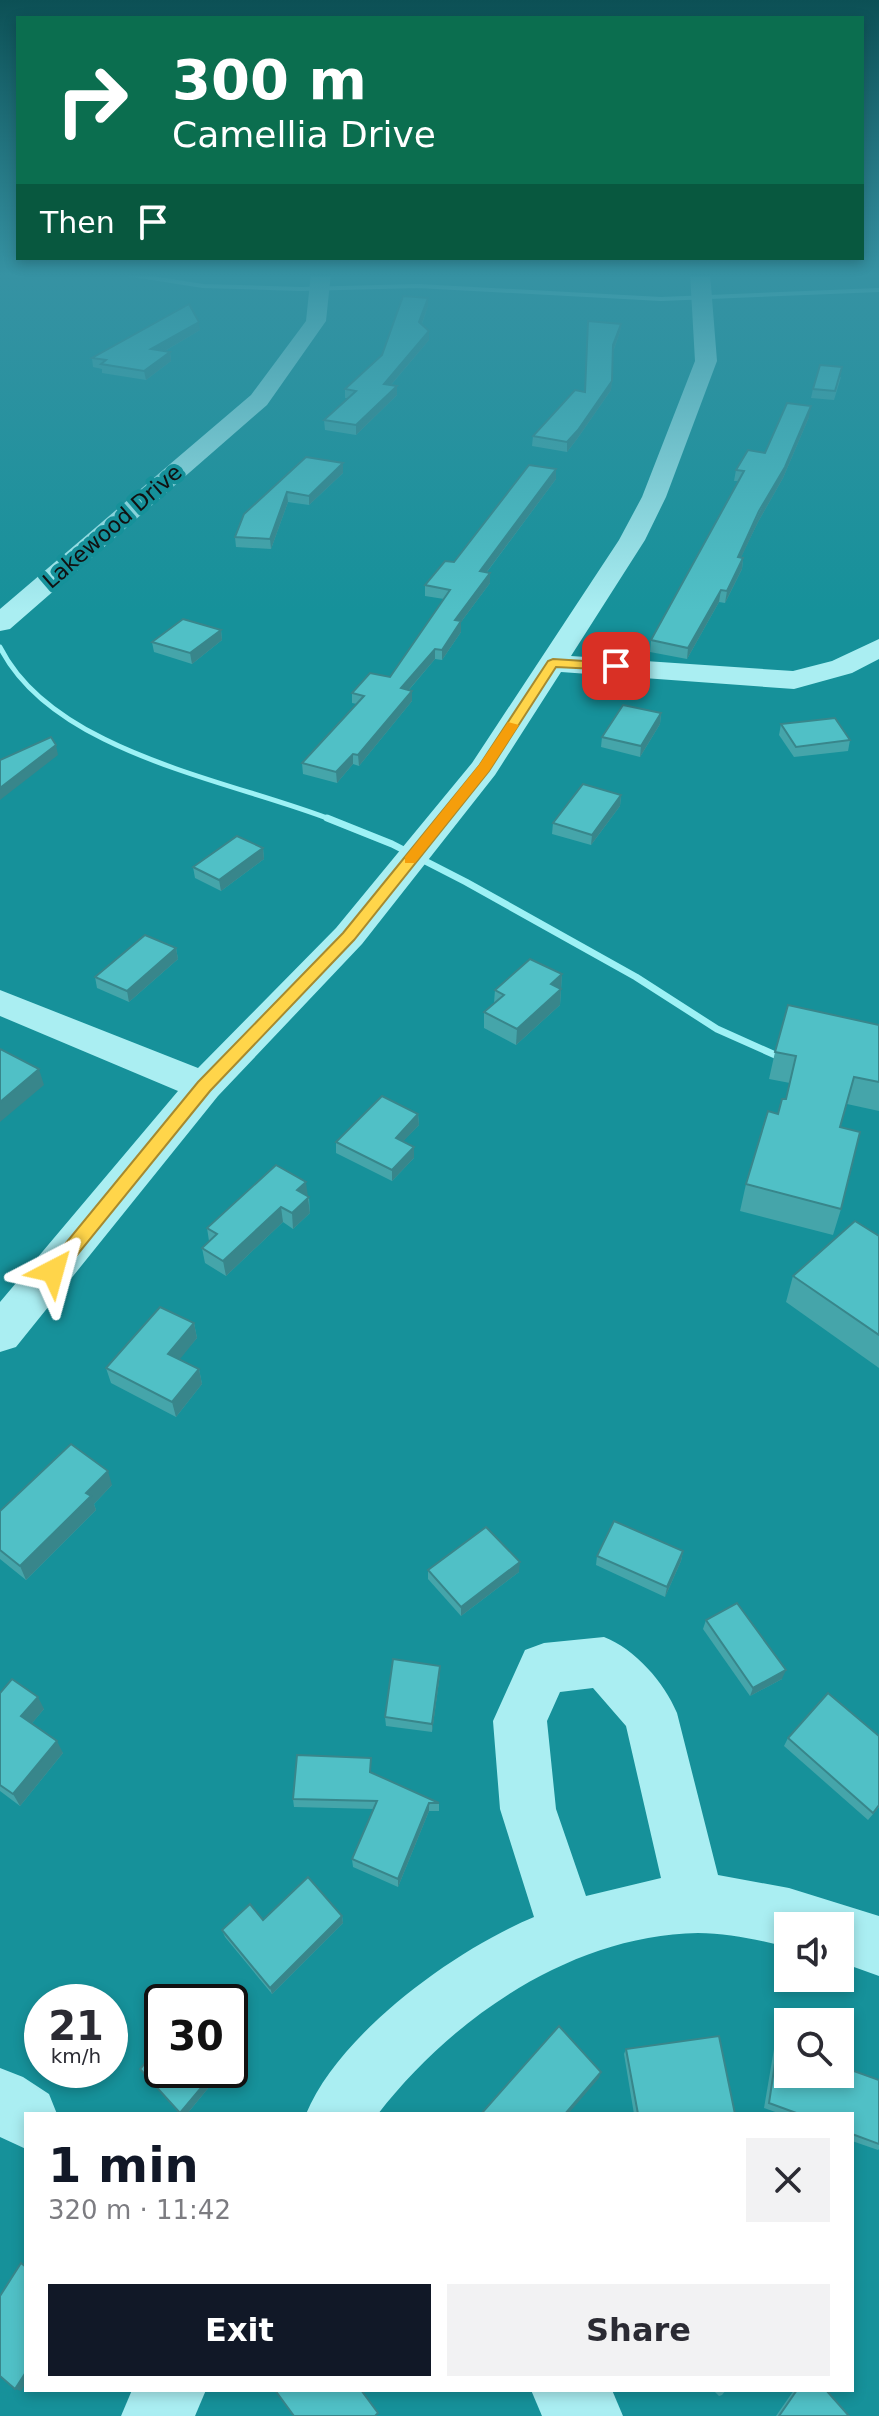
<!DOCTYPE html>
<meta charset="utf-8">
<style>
body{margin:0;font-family:"DejaVu Sans",sans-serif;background:#f2f2f3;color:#2b2b33;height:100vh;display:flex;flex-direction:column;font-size:30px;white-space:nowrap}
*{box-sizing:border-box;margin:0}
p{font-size:26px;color:#7c7c81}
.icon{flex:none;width:44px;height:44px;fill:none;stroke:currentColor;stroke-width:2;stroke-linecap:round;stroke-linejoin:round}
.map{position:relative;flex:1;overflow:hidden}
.side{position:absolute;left:24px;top:2112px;width:830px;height:280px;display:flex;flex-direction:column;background:#fff;border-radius:0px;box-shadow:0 4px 12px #0003}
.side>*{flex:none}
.banner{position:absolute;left:16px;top:16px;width:848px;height:244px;border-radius:0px;box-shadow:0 4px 12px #0003;background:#0b6e4f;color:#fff;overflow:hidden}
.controls{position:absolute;left:774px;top:1912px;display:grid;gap:16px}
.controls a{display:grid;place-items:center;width:80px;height:80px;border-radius:0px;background:#fff;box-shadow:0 4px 12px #0003;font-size:40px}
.speed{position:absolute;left:24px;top:1984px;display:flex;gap:16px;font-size:40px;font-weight:700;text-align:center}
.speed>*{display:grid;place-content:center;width:104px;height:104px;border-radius:50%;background:#fff;box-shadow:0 4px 12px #0003;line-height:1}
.speed small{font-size:20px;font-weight:400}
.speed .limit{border:4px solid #111;border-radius:12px;background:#fff;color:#111}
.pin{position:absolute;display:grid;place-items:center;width:68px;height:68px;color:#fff;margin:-34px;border-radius:16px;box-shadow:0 4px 12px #0006}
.me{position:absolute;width:88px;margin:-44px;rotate:39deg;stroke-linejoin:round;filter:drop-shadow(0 0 6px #0008)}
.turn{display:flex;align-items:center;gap:28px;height:168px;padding:0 24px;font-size:36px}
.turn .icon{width:104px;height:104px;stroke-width:2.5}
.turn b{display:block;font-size:56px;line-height:68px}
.then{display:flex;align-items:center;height:76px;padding:0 24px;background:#0003;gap:16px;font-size:30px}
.round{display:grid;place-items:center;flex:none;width:84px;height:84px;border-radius:0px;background:#f2f2f3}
.overview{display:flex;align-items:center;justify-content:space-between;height:136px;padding:0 24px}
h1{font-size:48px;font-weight:600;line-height:60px;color:#111827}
.button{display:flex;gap:16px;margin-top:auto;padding:16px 24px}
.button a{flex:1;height:92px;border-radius:0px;background:#111827;color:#fff;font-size:32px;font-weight:600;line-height:92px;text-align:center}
.button a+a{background:#f2f2f3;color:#2b2b33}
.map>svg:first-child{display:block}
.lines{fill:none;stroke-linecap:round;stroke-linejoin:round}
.stream-far2{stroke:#9df1f5;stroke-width:4}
.stream-far1{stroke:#9df1f5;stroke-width:5}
.stream{stroke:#9df1f5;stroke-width:7}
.minor{fill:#aaeef2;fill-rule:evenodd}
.wall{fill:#45a5aa}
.shaded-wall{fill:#38868b}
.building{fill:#50c0c6;stroke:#38868b;stroke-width:2}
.route{fill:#ffd54a;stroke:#a68a30;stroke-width:2}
.slow{fill:#f59e0b}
.labels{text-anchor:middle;stroke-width:8;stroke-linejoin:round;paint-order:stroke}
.far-street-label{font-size:22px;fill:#111;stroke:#16919a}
</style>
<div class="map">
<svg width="879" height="2416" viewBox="0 0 879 2416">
<rect width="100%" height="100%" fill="#16919a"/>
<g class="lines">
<path class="stream-far2" d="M120 273 203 286 301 289 418 286 661 299 879 290"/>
<path class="stream-far1" d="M0 647C53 753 230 780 332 820"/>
<path class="stream" d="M327 818 392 844 466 882 636 977 717 1029 782 1058"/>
<g class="minor">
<path d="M311 273H331L326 321 267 405 10 629 0 631V609L251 395 306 321Z"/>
<path d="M690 273H710L717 361 666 497 645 540 571 656 793 671 832 661 879 639V659L852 673 794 689 561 672 495 775 362 944 218 1096 16 1347 0 1352V1302L178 1091 0 1016V990L198 1068 336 928 472 763 619 540 642 497 695 361Z"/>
<path d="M604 1637C635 1649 664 1682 677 1713L718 1875 789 1888 879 1916V1976L840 1962V1926H788V1947C758 1940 728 1933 698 1933 572 1935 452 2018 378 2114H306C339 2034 454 1950 534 1917L500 1809 493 1721 525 1650 544 1643ZM593 1688 626 1726 661 1878 586 1896 556 1809 547 1721 560 1692Z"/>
<path d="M0 2068 23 2077 49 2094 57 2114H26V2149L0 2137Z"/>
<path d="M132 2390H206L195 2416H121Z"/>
<path d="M531 2390H612L623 2416H542Z"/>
</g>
</g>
<g class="wall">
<path d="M428 306 422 324 429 331V340L391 385 397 395 356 435 325 430 324 420 348 398H345V389L382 355Z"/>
<path d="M621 324 620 332 613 352 611 390 577 439 567 452 532 446 533 436 585 392Z"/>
<path d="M200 330 165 351 170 352 171 361 146 380 102 373V369L93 367 92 358Z"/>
<path d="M841 377 834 400 811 398 813 389Z"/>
<path d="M809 417 783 478 758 522 741 557 743 558 742 569 725 603 719 602 687 659 650 652 651 640 739 481H734L736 470 765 453Z"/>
<path d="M343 463V473L309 505 288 502 271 549 236 547 235 537 244 514Z"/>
<path d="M556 469V479L487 572 490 573V583L461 622V632L442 660 435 659 409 690 412 701 359 766 353 764 337 783 303 774 302 763 357 704 352 703V693L390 677 444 599 425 596V585L454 562Z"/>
<path d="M221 630 222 640 192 664 154 652 152 642Z"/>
<path d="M661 713 660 724 640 757 601 747 602 737Z"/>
<path d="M781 724 850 740 848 751 794 757 779 735Z"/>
<path d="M621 795 620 806 591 845 552 834 553 823Z"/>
<path d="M263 848 264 859 221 891 195 878 193 867Z"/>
<path d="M176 948 178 959 129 1002 97 988 95 977Z"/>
<path d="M562 974 560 1005 516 1045 484 1028V1012L494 1003 495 990Z"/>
<path d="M879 1025V1111L847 1104 840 1127 841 1209 833 1235 740 1211 746 1184 778 1114 786 1099 790 1083 769 1079 775 1052Z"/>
<path d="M418 1114 419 1125 403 1141 414 1147V1158L392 1181 336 1153V1142Z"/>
<path d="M307 1196 309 1197 310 1213 293 1229 283 1222 226 1276 205 1263 202 1248 209 1241 207 1228Z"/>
<path d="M879 1236V1368L786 1302 793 1276Z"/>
<path d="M194 1323 197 1338 179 1359 199 1369 202 1384 176 1417 111 1383 106 1368Z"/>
<path d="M112 1485 94 1504 96 1510 26 1580 0 1559V1511Z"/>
<path d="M683 1551 681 1561 665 1597 596 1565 597 1556Z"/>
<path d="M428 1570 519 1572 461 1616 428 1579Z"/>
<path d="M706 1620 782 1679 750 1696 703 1629Z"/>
<path d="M440 1674 432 1732 386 1726 385 1717Z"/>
<path d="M0 1693 44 1709 32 1723 63 1753 20 1806 0 1791Z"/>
<path d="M879 1736V1807L868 1820 784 1746 788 1738Z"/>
<path d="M371 1758V1772L439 1803V1811H429L398 1887 353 1867 352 1859 374 1809 294 1807 293 1799Z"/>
<path d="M342 1916 343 1923 272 1994 225 1937 222 1930 263 1920Z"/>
<path d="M778 2043 879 2080V2149L878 2150 852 2141V2114H781L764 2108 774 2049Z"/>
<path d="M626 2049 735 2114H634L624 2054Z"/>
<path d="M140 2069 223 2070 187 2114H180Z"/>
<path d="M713 2390H726L722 2395 719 2396Z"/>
<path d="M794 2390H826L849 2416H776Z"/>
</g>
<g class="shaded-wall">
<path d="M428 298V306L419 331V322Z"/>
<path d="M199 322 200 330 153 358 151 349Z"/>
<path d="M621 324 620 332 612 354 613 345Z"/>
<path d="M429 331V340L384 393V384Z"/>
<path d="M170 352 171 361 146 380 144 371Z"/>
<path d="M612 381 611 390 577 439 567 452V442Z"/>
<path d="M397 386V395L356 435V425Z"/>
<path d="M811 406 809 417 783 478 758 522 736 568 738 557Z"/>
<path d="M343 463V473L309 505V496Z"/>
<path d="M556 469V479L480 581V571Z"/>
<path d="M287 492 288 502 271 549 270 539Z"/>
<path d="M743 558 742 569 725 603 727 591Z"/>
<path d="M490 573V583L461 622V632L442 660V650L455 620Z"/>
<path d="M721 590 719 602 687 659 688 648Z"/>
<path d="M221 630 222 640 192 664 190 653Z"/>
<path d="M435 649V659L401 699V688Z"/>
<path d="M412 691V701L359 766 358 755Z"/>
<path d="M661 713 660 724 640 757 641 746Z"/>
<path d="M56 745 58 755 0 800V788Z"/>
<path d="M353 754V764L337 783 336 772Z"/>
<path d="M621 795 620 806 591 845 592 835Z"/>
<path d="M263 848 264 859 221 891 219 880Z"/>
<path d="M176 948 178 959 129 1002 127 991Z"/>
<path d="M562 974 560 1005 516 1045 517 1029 551 984Z"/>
<path d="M39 1069 44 1085 0 1122V1102Z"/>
<path d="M418 1114 419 1125 396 1149V1138Z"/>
<path d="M414 1147V1158L392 1181V1170Z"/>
<path d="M306 1182 310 1213 293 1229 292 1213 297 1190Z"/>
<path d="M281 1207 283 1222 226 1276 223 1261Z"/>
<path d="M194 1323 197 1338 172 1369 168 1354Z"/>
<path d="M199 1369 202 1384 176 1417 172 1402Z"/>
<path d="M108 1471 112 1485 94 1504 96 1510 26 1580 20 1566 86 1493Z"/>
<path d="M683 1551 681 1561 665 1597 667 1587Z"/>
<path d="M520 1562 519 1572 461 1616V1607Z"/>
<path d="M440 1666V1674L432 1732V1724Z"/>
<path d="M786 1670 782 1679 750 1696 753 1688Z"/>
<path d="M38 1697 44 1709 28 1728 21 1716Z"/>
<path d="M57 1741 63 1753 20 1806 13 1794Z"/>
<path d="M429 1803V1811L398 1887V1879Z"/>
<path d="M342 1916 343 1923 272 1994 270 1988Z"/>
<path d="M235 2046 238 2052 230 2062V2053Z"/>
<path d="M216 2070H223L187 2114H181L180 2113Z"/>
<path d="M601 2072 599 2078 568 2114H565Z"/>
<path d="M26 2372V2383L21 2391 15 2389Z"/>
</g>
<g class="building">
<path d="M403 296 428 298 419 322 429 331 384 384 397 386 356 425 324 420 356 391 345 389 382 355Z"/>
<path d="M189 304 199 322 151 349 170 352 144 371 101 364 106 360 92 358Z"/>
<path d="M588 321 621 324 613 345 612 381 578 430 567 442 533 436 575 390 585 392Z"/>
<path d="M820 365 842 367 835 391 813 389Z"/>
<path d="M787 403 811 406 785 467 759 511 738 557 743 558 727 591 721 590 688 648 651 640 744 471 736 470 748 450 765 453Z"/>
<path d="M306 457 343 463 309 496 287 492 270 539 235 537 244 514Z"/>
<path d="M529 465 556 469 480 571 490 573 455 620 461 621 442 650 435 649 401 688 412 691 358 755 353 754 336 772 302 763 364 696 352 693 370 673 390 677 450 590 425 585 445 561 454 562Z"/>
<path d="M183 619 221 630 190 653 152 642Z"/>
<path d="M623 705 661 713 641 746 602 737Z"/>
<path d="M835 718 850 740 796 747 781 724Z"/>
<path d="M51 737 56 745 0 788V760Z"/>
<path d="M583 784 621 795 592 835 553 823Z"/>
<path d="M237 836 263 848 219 880 193 867Z"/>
<path d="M145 935 176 948 127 991 95 977Z"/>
<path d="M530 959 562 974 551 984 561 989 517 1029 484 1012 504 995 495 990Z"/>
<path d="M788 1005 879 1025V1082L854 1077 840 1127 860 1132 841 1209 746 1184 768 1111 778 1114 782 1099H786L796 1056 775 1052Z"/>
<path d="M0 1049 39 1069 0 1102Z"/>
<path d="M382 1096 418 1114 396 1138 414 1147 392 1170 336 1142Z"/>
<path d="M276 1165 306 1182 297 1190 309 1197 292 1213 281 1207 223 1261 202 1248 217 1234 207 1228Z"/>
<path d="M855 1221 879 1236V1335L793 1276Z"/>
<path d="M160 1307 194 1323 168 1354 199 1369 172 1402 106 1368Z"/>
<path d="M71 1444 108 1471 86 1493 91 1496 20 1566 0 1550V1511Z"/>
<path d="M614 1521 683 1551 667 1587 597 1556Z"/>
<path d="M486 1527 520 1562 461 1607 428 1570Z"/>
<path d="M737 1603 786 1670 753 1688 706 1620Z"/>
<path d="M393 1659 440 1666 432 1724 385 1717Z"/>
<path d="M12 1679 38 1697 21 1716 57 1741 13 1794 0 1785V1693Z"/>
<path d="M828 1693 879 1736V1805L873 1813 788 1738Z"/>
<path d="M297 1755 371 1758 370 1772 439 1803H429L398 1879 352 1859 377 1801 293 1799Z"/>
<path d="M308 1877 342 1916 270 1988 222 1930 250 1904 263 1920Z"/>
<path d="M559 2026 601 2072 565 2114H481Z"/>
<path d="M719 2036 735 2114H638L626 2049Z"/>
<path d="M230 2041 235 2046 230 2053Z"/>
<path d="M162 2043V2070H216L180 2113 140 2069Z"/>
<path d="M778 2043 788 2047V2074H840V2066L879 2080V2144L852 2134V2114H799L769 2103Z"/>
<path d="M21 2263 26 2267V2372L15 2389 0 2376V2296Z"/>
<path d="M275 2390H361L378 2413 375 2416H294Z"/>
<path d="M797 2390H826L849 2416H779Z"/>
</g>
<linearGradient id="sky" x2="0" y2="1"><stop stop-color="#0c5055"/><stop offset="0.45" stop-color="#3692a3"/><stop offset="1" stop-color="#3692a3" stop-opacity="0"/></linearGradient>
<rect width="879" height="611" fill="url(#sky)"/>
<path class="route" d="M553 659 616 663 622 666 616 670 556 667 489 771 354 940 210 1091 60 1276H47L44 1271 47 1266 198 1082 343 933 479 766 548 661Z"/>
<path class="slow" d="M508 722 519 725 489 771 415 863H405V857L479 765Z"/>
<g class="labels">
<g class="far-street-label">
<text transform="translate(112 526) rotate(-41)" y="8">Lakewood Drive</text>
</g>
</g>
</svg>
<div class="controls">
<a><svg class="icon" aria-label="sound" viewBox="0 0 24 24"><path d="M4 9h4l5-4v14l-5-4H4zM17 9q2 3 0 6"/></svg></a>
<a><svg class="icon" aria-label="search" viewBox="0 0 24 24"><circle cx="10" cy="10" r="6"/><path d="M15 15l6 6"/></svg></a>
</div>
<div class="speed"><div>21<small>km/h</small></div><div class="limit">30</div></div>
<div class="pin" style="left:616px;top:666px;background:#d93025"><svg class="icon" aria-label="arrive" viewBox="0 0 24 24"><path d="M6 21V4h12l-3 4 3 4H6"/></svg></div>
<svg class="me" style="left:53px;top:1271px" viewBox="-20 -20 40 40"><path d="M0-17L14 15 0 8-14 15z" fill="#ffd54a" stroke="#fff" stroke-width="4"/></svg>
<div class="banner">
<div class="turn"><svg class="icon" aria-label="right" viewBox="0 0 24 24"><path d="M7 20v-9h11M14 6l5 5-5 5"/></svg><div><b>300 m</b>Camellia Drive</div></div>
<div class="then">Then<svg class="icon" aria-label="arrive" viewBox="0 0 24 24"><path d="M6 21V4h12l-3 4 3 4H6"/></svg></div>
</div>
<section class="side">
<div class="overview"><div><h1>1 min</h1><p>320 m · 11:42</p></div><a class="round"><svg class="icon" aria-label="close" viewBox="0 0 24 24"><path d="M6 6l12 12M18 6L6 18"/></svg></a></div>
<div class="button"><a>Exit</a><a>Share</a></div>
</section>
</div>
